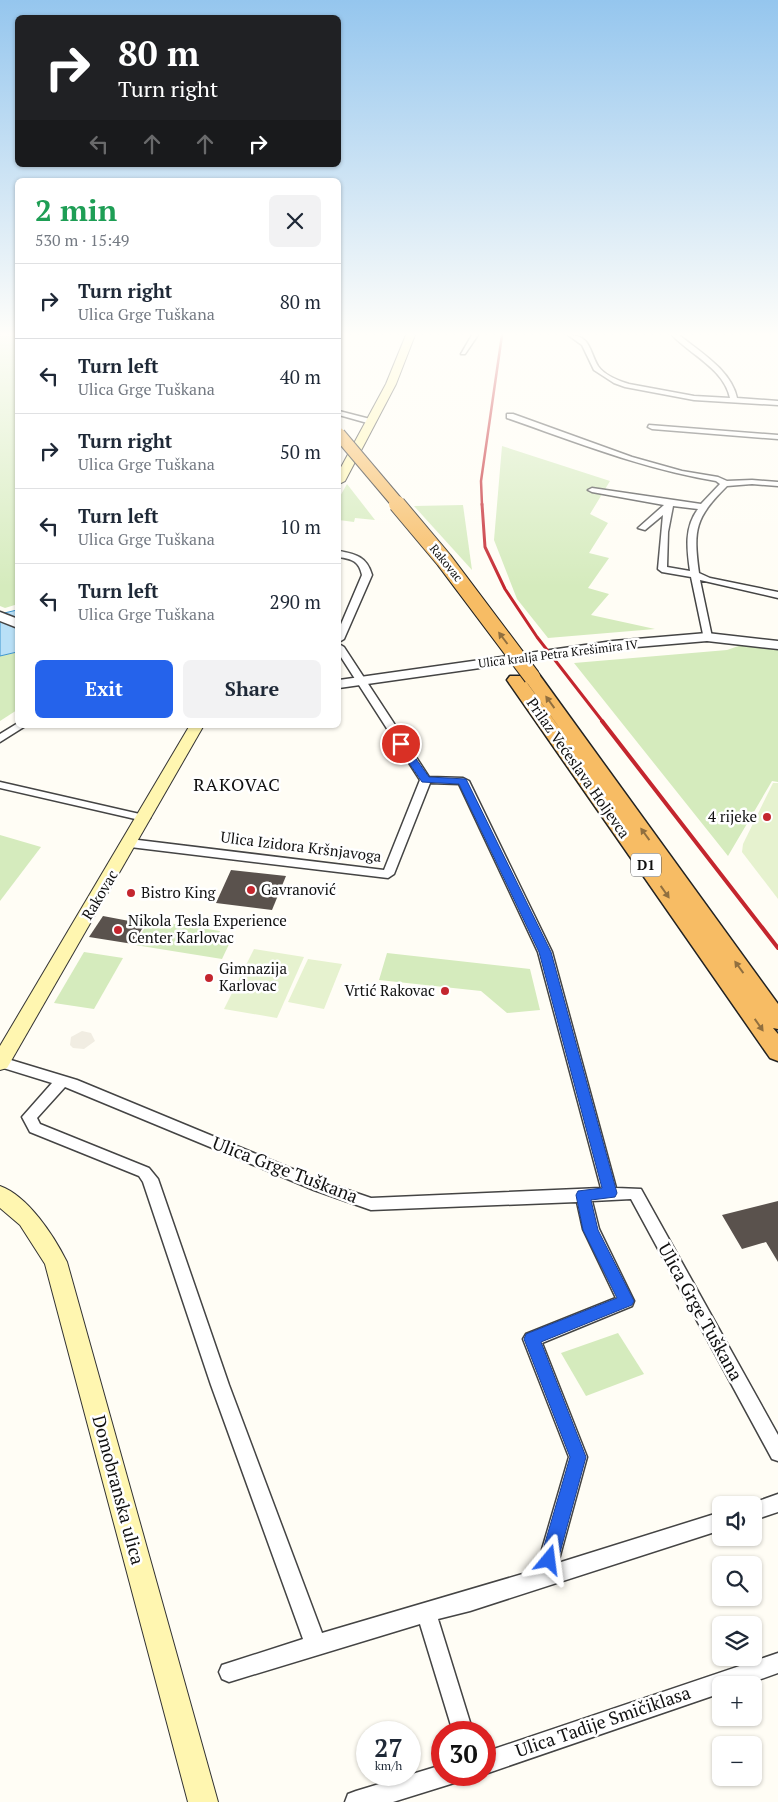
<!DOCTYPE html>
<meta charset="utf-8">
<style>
body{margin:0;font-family:"PT Serif",serif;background:#f2f2f3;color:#1f2937;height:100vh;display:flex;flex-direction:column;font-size:19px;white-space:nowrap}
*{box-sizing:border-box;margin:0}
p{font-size:16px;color:#747a83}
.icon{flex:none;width:28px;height:28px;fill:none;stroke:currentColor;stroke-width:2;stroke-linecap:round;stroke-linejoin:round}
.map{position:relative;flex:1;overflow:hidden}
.details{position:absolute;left:15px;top:178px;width:326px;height:550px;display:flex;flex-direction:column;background:#fff;border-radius:8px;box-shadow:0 1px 4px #0004}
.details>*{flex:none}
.top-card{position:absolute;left:15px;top:15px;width:326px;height:152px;border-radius:8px;box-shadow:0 1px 4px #0004;background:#202124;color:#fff;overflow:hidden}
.tools{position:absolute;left:712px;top:1496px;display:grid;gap:10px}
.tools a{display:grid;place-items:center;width:50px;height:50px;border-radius:8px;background:#fff;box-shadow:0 1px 4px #0004;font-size:25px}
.speed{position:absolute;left:356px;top:1721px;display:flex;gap:10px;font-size:25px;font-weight:700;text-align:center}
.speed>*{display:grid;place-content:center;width:65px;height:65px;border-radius:50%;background:#fff;box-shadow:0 1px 4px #0004;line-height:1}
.speed small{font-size:12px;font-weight:400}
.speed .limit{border:8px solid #d22;background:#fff;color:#111}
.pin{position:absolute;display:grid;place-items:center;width:42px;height:42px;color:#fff;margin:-21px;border:2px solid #fff;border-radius:50%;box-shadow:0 1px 5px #0007}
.me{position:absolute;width:55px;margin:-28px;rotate:16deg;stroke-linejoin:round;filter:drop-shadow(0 0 4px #0008)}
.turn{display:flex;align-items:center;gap:18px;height:105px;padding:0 20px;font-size:22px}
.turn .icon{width:65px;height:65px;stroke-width:2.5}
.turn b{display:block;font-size:35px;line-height:42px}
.lanes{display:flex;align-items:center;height:48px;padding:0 20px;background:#0003;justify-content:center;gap:25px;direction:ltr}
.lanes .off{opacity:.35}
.round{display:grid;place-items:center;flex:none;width:52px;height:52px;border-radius:8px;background:#f2f2f3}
.summary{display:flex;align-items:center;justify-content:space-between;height:85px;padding:0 20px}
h1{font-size:30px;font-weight:600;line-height:38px;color:#1e9e55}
.button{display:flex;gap:10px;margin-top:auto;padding:10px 20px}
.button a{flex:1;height:58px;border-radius:8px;background:#2563eb;color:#fff;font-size:20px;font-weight:600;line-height:58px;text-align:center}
.button a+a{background:#f2f2f3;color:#1f2937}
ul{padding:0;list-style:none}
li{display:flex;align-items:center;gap:15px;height:75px;padding:0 20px;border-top:1px solid #e0e1e3}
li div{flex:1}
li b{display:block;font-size:19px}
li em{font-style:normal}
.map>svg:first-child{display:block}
.green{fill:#d5ebbd}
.pitch{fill:#e6f2cf}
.plaza{fill:#f1ede2}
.water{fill:#b9e0f7;stroke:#3f96cf}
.building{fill:#5a524d}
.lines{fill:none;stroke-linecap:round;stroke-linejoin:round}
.minor-casing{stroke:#444;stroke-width:3}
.tertiary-casing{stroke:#444;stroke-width:3}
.secondary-casing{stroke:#333;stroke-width:2}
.trunk-casing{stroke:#222;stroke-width:3}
.minor{fill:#fff;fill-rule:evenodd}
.tertiary{fill:#fff;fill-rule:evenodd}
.secondary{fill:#fff6b0;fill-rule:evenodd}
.trunk{fill:#f7bc64;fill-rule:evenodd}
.rail-far2{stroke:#c4262e;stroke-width:2.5}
.rail-far1{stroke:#c4262e;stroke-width:3}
.rail{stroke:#c4262e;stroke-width:4}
.trunk-bridge-far1-casing{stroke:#222;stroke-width:14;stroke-linecap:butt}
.trunk-bridge-casing{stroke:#222;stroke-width:18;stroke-linecap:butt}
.trunk-bridge-far1{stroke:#f7bc64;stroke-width:12}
.trunk-bridge{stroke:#f7bc64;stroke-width:16}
.oneway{fill:#906f3f}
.route{fill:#2563eb;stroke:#184099}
.poi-dot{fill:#c4262e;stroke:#fff;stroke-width:2}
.labels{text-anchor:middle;stroke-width:5;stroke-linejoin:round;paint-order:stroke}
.far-street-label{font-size:12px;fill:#111;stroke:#fff}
.shield{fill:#fff;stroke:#585858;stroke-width:1}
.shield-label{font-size:14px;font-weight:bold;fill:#111}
.street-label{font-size:15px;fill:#111;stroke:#fff}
.poi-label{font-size:15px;fill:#111;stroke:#fff;text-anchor:start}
.quarter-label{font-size:18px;letter-spacing:1px;fill:#111;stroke:#fff}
.near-street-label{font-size:18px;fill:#111;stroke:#fff}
</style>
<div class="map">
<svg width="778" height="1802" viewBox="0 0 778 1802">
<rect width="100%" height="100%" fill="#fffdf5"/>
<g class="green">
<path d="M0 335H18V604L5 608 0 606Z"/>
<path d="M502 446 610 481 590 514 608 523 589 553 609 558 588 588 609 594 591 615 655 629 548 638 517 599 494 540Z"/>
<path d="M347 484 375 520 355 518 354 522 339 520V498Z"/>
<path d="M463 505 472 570 414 506Z"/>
<path d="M753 641 778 648V782L772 781 728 856 574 663 727 650Z"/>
<path d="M17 652V710L0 721V656Z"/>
<path d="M0 835 41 847 0 901Z"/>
<path d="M149 920 220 931 217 938 231 940 222 959 135 945Z"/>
<path d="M84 952 123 958 94 1009 54 1003Z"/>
<path d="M387 953 530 969 540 1010 507 1013 481 991 379 980Z"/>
<path d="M618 1333 644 1374 586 1396 561 1353Z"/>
</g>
<g class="pitch">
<path d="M773 783H778V899L742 852 743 844Z"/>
<path d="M254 949 304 957 277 1018 224 1009Z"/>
<path d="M308 959 342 964 324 1009 288 1002Z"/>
</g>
<path class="plaza" d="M82 1031 91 1033 95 1041 84 1049 73 1048 70 1045 71 1037Z"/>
<path class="water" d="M17 610V652L0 656V614Z"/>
<g class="building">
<path d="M231 870 286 876 272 910 216 903Z"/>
<path d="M103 916 145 924 133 944 89 937Z"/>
<path d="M778 1201V1262L766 1242 742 1249 722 1215Z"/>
</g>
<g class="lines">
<defs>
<g id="minor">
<path d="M472 335H478L465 354H461Z"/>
<path d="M568 335C591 335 589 351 598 366 604 375 619 381 629 384L694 396 730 398C724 369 691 355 672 335H679C700 352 731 370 737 398L778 401V405L694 400 625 387 614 383 594 370 582 345Z"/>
<path d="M339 411 374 420 375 422 371 424 339 415Z"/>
<path d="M507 414H513L632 457 682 471 718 477 727 481 752 480 778 482V486L752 484 727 486C695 518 693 529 699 573L710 578 778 592V598L700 580 712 637 707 640 704 639 691 577 662 572 658 569 663 515 645 530 638 528 664 505 592 492 588 490 592 488 701 504 720 484 716 481C643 469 576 442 507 418ZM673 506 698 509C684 528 687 549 690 571L667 567 668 532Z"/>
<path d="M649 425 778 435V439L652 429 648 427Z"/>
<path d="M339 551C356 554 367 557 372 575L344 639 339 642V629L362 575C359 561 352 559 339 557Z"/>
<path d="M339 644 344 647 429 777 463 778 469 781 552 952 616 1188 641 1189 778 1435V1461L772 1459 631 1199 592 1201 599 1229 634 1301 632 1306 542 1343 587 1457 558 1563 721 1512V1530L470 1611 438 1619 473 1732H453L420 1624 229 1682 222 1679 219 1672 222 1665 303 1639 211 1385 143 1182 139 1176 30 1132 22 1117 52 1083 0 1067 1 1057 77 1080 324 1182 371 1198 601 1188 538 952 459 784 430 783 394 874 388 878 130 847 124 843 130 839 384 870 420 780 339 654ZM65 1087 314 1190 371 1210 577 1202 583 1229 616 1298 526 1334 523 1339 569 1457 536 1570 322 1633 229 1385 158 1179 149 1168 40 1124 37 1118Z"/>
<path d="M18 723V725H27L0 742V734Z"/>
<path d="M0 782 144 815 150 818 144 821 0 788Z"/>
<path d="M778 1494V1512L754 1520V1505H747Z"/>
<path d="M778 1653V1673L744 1685H721V1693L485 1774V1752Z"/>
<path d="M442 1765V1775H457L454 1783 393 1802H345L348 1794 356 1791Z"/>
</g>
<g id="tertiary">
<path d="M0 612 18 619V628L0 621Z"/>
<path d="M707 633 778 641V649L707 641 613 649 339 688V680L613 641Z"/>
</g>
<g id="secondary">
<path d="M406 335H415L396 384 345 481 339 484V471L386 384Z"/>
<path d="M190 725H204L7 1068 0 1070V1046Z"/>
<path d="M0 1186C28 1196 54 1236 67 1262L218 1802H188L45 1264 20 1225 0 1208Z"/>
</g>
<path id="trunk" d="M532 672 538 673 778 1004V1029L773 1028 778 1034V1061L770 1058 507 680 510 676H522L574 748 523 677 526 673Z"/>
</defs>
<use href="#minor" class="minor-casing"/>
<use href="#tertiary" class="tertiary-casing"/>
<use href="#secondary" class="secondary-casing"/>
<use href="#trunk" class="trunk-casing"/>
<use href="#minor" class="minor"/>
<use href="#tertiary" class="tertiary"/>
<use href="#secondary" class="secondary"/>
<use href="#trunk" class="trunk"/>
<path class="rail-far2" d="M482 505 481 481 502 335"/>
<path class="rail-far1" d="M482 504 485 547 505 589 537 637 603 722"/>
<path class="rail" d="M602 721 778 948"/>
<defs>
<path id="trunk-bridge-far1" d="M339 434 399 505"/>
<path id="trunk-bridge" d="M397 504 444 560 532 677"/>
</defs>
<use href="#trunk-bridge-far1" class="trunk-bridge-far1-casing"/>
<use href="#trunk-bridge" class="trunk-bridge-casing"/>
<use href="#trunk-bridge-far1" class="trunk-bridge-far1"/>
<use href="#trunk-bridge" class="trunk-bridge"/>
</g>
<defs><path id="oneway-solid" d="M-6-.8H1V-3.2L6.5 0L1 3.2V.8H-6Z" transform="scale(1.25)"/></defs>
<g class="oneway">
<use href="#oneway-solid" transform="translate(503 638) rotate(-127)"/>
<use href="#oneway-solid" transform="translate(550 702) rotate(-126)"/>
<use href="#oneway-solid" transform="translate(645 834) rotate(-126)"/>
<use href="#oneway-solid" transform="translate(665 892) rotate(55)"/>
<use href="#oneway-solid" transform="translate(739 967) rotate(-126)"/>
<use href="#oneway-solid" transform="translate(759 1025) rotate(55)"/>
</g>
<linearGradient id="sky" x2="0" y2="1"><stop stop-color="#95c6ee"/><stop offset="0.57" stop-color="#fffefa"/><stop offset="1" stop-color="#fffefa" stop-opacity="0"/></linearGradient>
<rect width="778" height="587" fill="url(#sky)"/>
<path class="route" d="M397 742H404L429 777 466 779 551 952 617 1193 615 1197 591 1200 598 1230 634 1301 632 1305 541 1342 586 1457 558 1560 555 1566 549 1568 542 1566 540 1560 570 1457 524 1339 526 1334 617 1298 583 1230 576 1195 578 1191 602 1188 539 952 459 784 422 782 396 744Z"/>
<g class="poi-dot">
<circle cx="767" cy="817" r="5"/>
<circle cx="251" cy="890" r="5"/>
<circle cx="131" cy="893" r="5"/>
<circle cx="118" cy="930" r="5"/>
<circle cx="209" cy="978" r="5"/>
<circle cx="445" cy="991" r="5"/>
</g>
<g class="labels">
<g class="far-street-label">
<text transform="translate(446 563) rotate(51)" y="4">Rakovac</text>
<text transform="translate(558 654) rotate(-7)" y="4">Ulica kralja Petra Krešimira IV</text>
</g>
<rect class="shield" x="631" y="853.5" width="30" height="23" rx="4"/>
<g class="shield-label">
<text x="646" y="870">D1</text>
</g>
<g class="street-label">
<text transform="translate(578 768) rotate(55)" y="5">Prilaz Većeslava Holjevca</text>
<text transform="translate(301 847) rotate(7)" y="5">Ulica Izidora Kršnjavoga</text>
<text transform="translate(100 895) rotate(-59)" y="5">Rakovac</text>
</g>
<g class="poi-label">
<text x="757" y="822" text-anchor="end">4 rijeke</text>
<text x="261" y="895">Gavranović</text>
<text x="141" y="898">Bistro King</text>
<text x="128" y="926">Nikola Tesla Experience<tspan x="128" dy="17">Center Karlovac</tspan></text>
<text x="219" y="974">Gimnazija<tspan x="219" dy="17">Karlovac</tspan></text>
<text x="435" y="996" text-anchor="end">Vrtić Rakovac</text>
</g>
<g class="quarter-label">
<text x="237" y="791">RAKOVAC</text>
</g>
<g class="near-street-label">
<text transform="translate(285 1170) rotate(21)" y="6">Ulica Grge Tuškana</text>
<text transform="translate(700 1312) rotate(61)" y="6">Ulica Grge Tuškana</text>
<text transform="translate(118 1490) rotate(75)" y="6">Domobranska ulica</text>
<text transform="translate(603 1722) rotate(-19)" y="6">Ulica Tadije Smičiklasa</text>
</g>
</g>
</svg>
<div class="tools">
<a><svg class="icon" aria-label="sound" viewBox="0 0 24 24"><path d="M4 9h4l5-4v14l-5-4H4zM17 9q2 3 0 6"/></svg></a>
<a><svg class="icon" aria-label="search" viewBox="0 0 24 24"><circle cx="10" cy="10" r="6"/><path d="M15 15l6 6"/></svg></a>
<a><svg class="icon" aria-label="layers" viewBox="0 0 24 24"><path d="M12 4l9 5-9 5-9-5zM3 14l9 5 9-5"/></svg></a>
<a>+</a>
<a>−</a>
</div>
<div class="speed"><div>27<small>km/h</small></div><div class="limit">30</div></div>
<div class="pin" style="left:401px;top:744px;background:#d93025"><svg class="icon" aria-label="arrive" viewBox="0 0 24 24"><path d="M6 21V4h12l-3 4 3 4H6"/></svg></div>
<svg class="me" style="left:549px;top:1560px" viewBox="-20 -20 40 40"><path d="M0-17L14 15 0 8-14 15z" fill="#2563eb" stroke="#fff" stroke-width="4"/></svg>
<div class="top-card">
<div class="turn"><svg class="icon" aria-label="right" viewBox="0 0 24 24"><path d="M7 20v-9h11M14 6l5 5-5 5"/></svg><div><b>80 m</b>Turn right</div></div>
<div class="lanes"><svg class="icon off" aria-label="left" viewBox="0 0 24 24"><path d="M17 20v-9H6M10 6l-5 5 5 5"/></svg><svg class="icon off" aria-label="ahead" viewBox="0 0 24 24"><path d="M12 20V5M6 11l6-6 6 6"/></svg><svg class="icon off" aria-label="ahead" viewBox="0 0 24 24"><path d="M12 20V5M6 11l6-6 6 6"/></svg><svg class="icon" aria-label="right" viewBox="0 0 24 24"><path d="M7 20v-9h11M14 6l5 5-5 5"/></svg></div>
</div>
<section class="details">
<div class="summary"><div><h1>2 min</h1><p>530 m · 15:49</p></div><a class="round"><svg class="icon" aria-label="close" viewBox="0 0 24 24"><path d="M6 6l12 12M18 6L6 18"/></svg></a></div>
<ul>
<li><svg class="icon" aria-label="right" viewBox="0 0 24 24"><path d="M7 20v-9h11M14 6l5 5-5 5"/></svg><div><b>Turn right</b><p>Ulica Grge Tuškana</p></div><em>80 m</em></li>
<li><svg class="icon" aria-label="left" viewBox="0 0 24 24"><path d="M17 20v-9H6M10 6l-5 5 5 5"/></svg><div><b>Turn left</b><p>Ulica Grge Tuškana</p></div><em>40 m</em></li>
<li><svg class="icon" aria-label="right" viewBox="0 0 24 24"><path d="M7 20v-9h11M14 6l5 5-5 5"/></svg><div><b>Turn right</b><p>Ulica Grge Tuškana</p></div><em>50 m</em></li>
<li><svg class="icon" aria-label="left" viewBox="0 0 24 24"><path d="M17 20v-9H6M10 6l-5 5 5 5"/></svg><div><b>Turn left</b><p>Ulica Grge Tuškana</p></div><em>10 m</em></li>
<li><svg class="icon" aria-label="left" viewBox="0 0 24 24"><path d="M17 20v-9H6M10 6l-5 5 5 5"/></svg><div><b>Turn left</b><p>Ulica Grge Tuškana</p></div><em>290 m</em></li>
</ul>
<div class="button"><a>Exit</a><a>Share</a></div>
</section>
</div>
